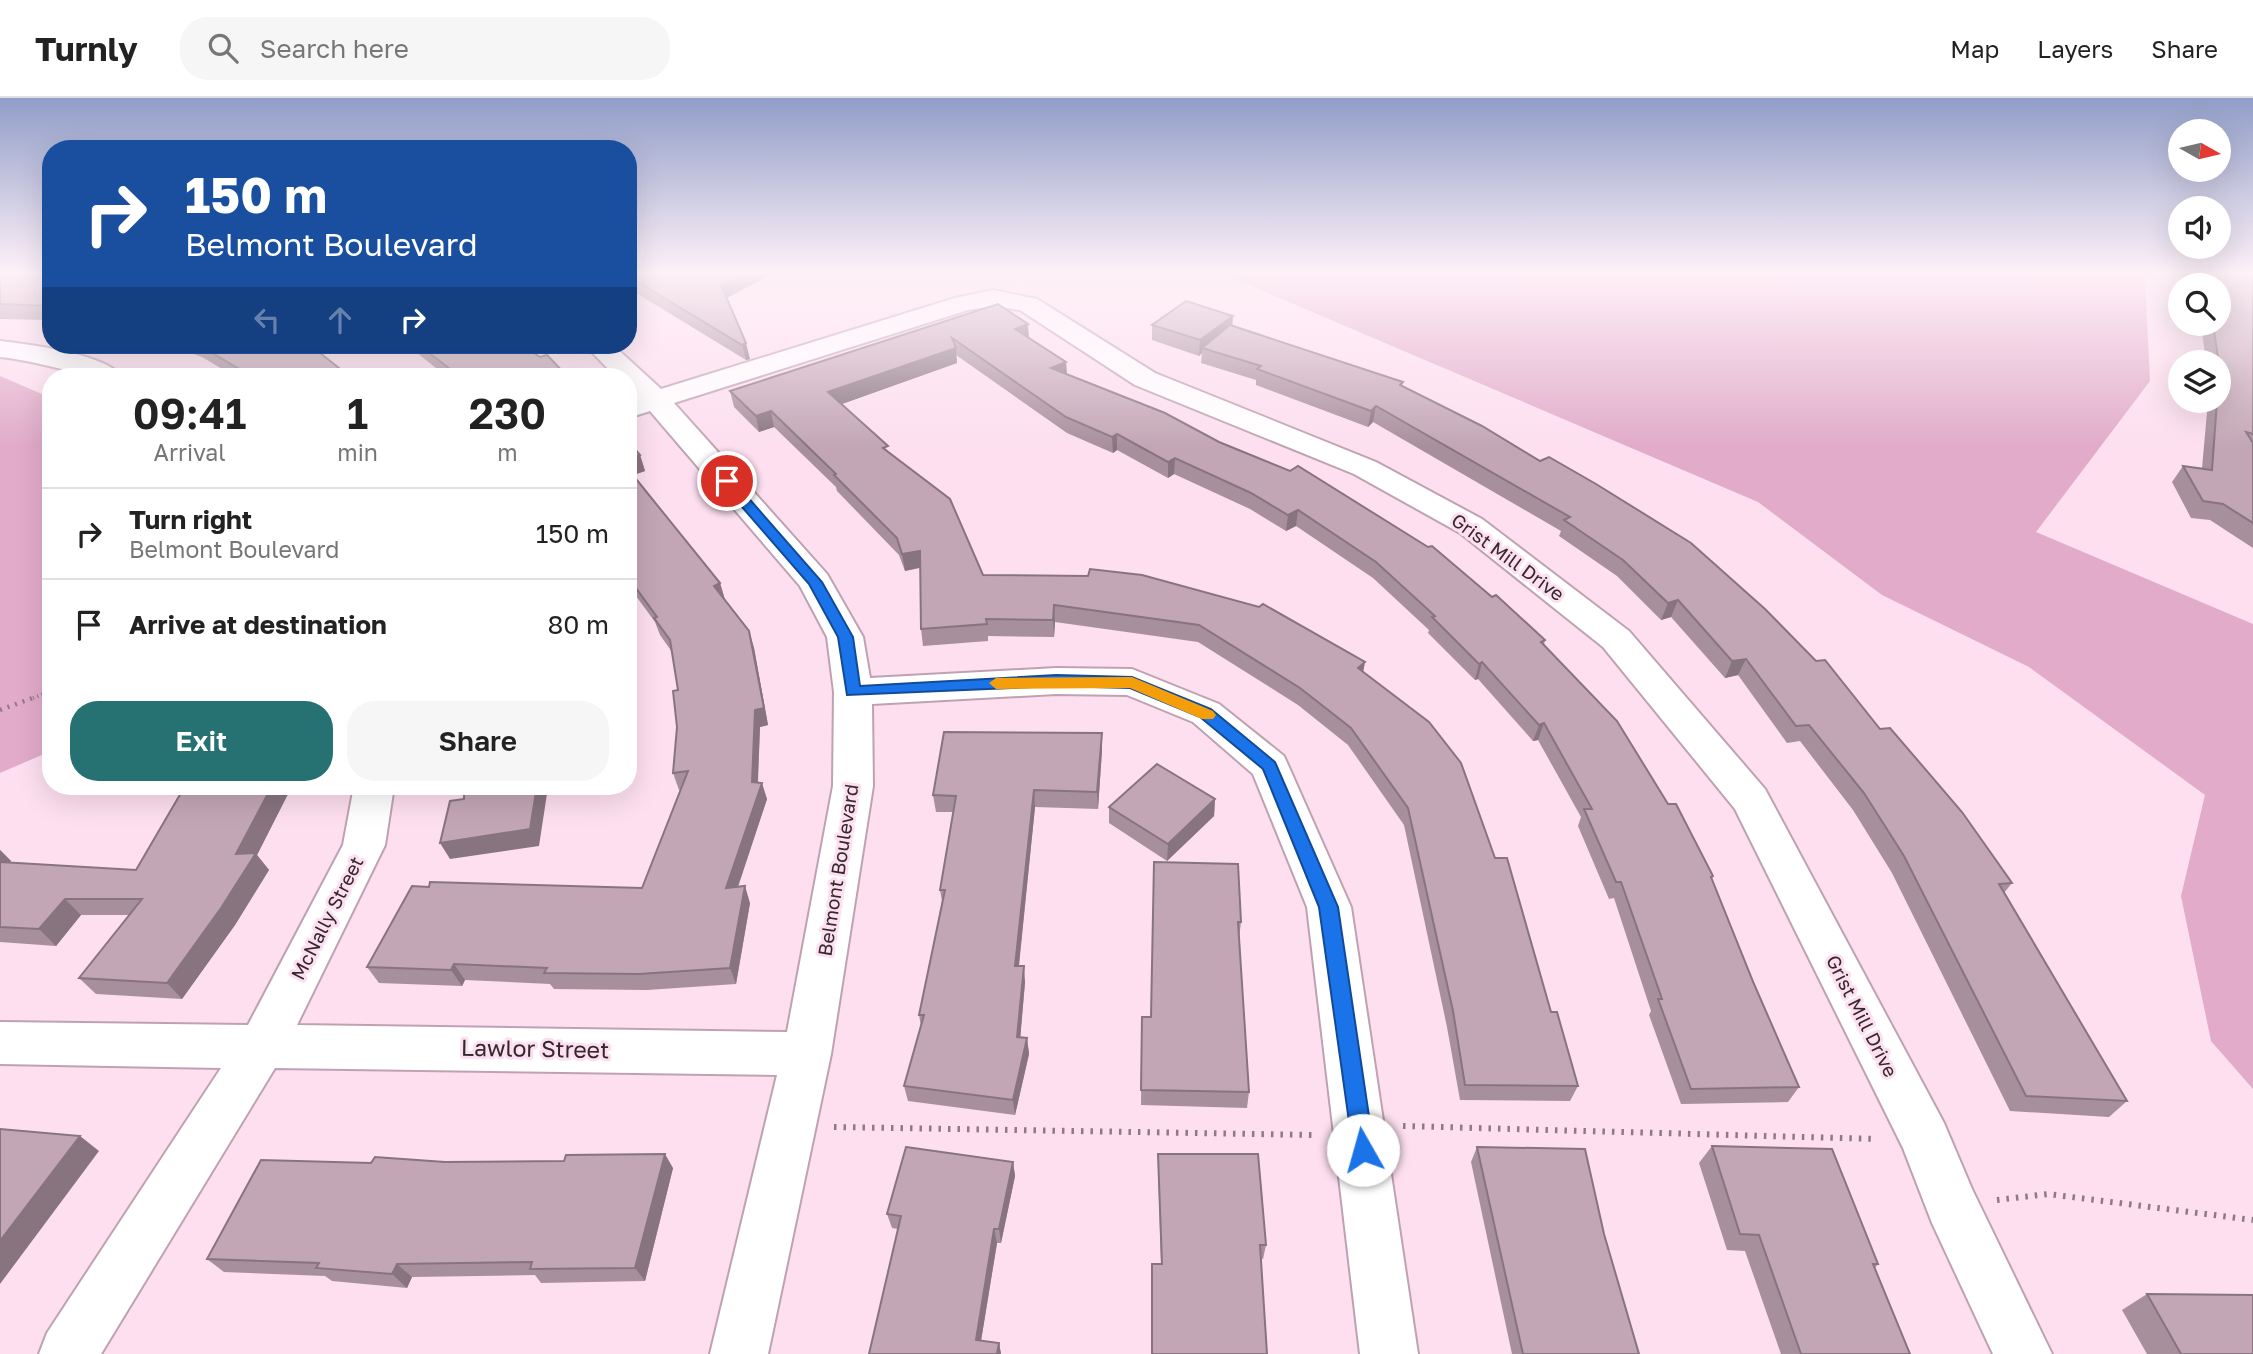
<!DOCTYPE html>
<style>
body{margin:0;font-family:"Golos Text",sans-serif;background:#f6f6f6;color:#222;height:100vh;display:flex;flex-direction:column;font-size:26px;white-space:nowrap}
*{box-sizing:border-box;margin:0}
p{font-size:23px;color:#767676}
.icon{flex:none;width:38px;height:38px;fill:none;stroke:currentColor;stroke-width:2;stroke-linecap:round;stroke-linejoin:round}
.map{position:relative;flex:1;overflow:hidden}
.side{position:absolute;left:42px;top:270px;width:595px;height:427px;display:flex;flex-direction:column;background:#fff;border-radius:28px;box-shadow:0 7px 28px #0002}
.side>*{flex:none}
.top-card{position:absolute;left:42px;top:42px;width:595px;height:214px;border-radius:28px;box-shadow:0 7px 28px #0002;background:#1a4fa0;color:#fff;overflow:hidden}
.needle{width:46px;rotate:98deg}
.buttons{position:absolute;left:2168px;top:21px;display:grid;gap:14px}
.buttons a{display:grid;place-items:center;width:63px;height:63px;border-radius:50%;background:#fff;box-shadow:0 7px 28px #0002;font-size:35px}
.pin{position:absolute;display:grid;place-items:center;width:60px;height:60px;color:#fff;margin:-30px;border:4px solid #fff;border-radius:50%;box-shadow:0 2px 7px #0007}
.me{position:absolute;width:77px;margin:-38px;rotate:353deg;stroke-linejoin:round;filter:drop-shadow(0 0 5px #0008)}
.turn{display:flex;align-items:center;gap:24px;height:147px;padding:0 28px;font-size:32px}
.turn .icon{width:91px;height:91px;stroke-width:2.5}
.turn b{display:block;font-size:49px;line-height:60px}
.lanes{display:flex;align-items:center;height:66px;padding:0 28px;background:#0003;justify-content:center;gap:35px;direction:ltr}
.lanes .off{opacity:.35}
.eta{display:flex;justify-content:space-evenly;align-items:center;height:119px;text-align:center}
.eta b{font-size:42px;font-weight:600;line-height:49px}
.primary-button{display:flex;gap:14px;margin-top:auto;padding:14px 28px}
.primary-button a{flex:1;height:80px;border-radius:28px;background:#267171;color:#fff;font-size:28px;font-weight:600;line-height:80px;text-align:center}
.primary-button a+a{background:#f6f6f6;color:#222}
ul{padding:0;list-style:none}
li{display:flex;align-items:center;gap:21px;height:91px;padding:0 28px;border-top:2px solid #e0e0e0}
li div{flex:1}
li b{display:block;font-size:26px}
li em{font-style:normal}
header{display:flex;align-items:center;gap:42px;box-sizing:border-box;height:98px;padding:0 35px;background:#fff;border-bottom:2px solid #e0e0e0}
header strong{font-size:33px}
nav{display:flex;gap:38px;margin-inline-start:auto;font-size:24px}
.search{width:490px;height:63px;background:#f6f6f6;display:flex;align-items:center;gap:18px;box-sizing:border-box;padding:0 24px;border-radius:28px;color:#767676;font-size:26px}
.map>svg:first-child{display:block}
.green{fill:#e1abc9}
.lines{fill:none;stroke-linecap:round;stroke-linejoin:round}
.minor-casing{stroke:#bfa2b2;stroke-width:4}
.path-far2{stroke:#8e7a85;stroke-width:3.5;stroke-dasharray:1 3.5;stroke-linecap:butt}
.path-far1{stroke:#8e7a85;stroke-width:4.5;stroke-dasharray:2 6;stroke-linecap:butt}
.path{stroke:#8e7a85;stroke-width:6;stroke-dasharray:2.5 7;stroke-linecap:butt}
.minor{fill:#fff;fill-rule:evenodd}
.wall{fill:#a88f9c}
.shaded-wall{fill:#88747f}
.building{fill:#c3a6b5;stroke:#88747f;stroke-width:2}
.route{fill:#1a73e8;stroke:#114b97;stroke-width:2}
.slow{fill:#f59e0b}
.labels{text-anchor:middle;stroke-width:6;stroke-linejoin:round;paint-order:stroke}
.street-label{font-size:19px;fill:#33282e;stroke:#fddfef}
.near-street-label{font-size:23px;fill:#33282e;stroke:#fddfef}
</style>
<header>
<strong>Turnly</strong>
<div class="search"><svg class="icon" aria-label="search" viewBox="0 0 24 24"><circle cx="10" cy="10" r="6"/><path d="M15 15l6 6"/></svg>Search here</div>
<nav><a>Map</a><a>Layers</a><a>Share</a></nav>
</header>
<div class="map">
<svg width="2253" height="1256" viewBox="0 0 2253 1256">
<rect width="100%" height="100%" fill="#fddfef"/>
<g class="green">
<path d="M1216 173H2138L2145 183 2150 283 2036 434 2253 526V991L2211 943 2181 798 2205 697 2029 569 1882 497 1758 404Z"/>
<path d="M0 278 51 300V653L0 675Z"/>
</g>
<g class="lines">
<defs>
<g id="minor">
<path d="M993 192 1037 201 1155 275 1376 364 1482 421 1629 533 1765 691 1944 1025 1972 1091 2052 1256H1993L1932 1125 1903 1050 1735 711 1603 549 1460 435 1354 376 1135 287 1020 212 993 208 968 212 674 305 827 476 863 539 870 580 1056 570 1132 571 1219 606 1284 658 1351 809 1418 1256H1360L1307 809 1253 676 1193 624 1127 597 1056 596 872 606 873 688 831 956 768 1256H710L777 977 275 970 101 1256H39L47 1235 221 970 0 966V924L248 927 343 747 354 688H394L385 747 297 927 787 934 833 688 834 594 827 539 800 488 650 313 628 320V302L637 299 628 291V278H615L585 247H613L661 291 955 200Z"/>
<path d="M0 243C27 246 106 256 121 278 79 280 42 263 0 259Z"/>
</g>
</defs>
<use href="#minor" class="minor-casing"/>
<path class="path-far2" d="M33 600 51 593"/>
<path class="path-far1" d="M0 612 38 598"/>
<g class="path">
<path d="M1403 1028 1877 1041"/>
<path d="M834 1029 1315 1037"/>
<path d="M1997 1102 2048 1096 2253 1122"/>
</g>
<use href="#minor" class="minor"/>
</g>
<g class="wall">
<path d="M0 173H51V222L0 221Z"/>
<path d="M628 173H778L727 200 750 261 746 262 628 190Z"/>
<path d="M2176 173H2253V450L2210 422 2191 420 2172 384 2183 368 2202 370 2208 303H2219V264H2206L2201 226H2219V187H2186Z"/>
<path d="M998 206 1029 240 1066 264 1067 276 1492 499 1545 542 1544 547 1713 778 1712 781 1754 886 1799 989 1788 1004 1681 1006 1649 917 1651 913 1614 800 1609 801 1578 728 1581 719 1538 642 1533 643 1478 581 1475 582 1428 535 1429 532 1373 480 1296 428 1286 433 1250 411 1174 376 1168 380 1117 352 1113 355 1067 335 956 257 957 265 841 306 889 354 983 477 1088 478 1363 574 1495 760 1578 988 1570 1003 1460 1002 1447 929 1404 727 1348 647 1298 607 1198 544 1055 524 1054 539 988 538V543L923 548 921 531 920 470 905 473 899 457 837 393 836 389 774 329 759 334 734 309 730 293Z"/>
<path d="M1152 227H1232L1403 284 1402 288 1880 631 2012 785 2004 795 2127 1003 2109 1019 2010 1013 1892 775 1853 712 1800 643 1787 645 1738 577 1725 580 1671 519 1661 522 1617 478 1559 438 1561 433 1373 324 1368 329 1256 287V282L1201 265 1202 255 1199 258 1152 242Z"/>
<path d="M169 247H338L320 255 349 278H234L202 259Z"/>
<path d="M407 247H521L567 278H446Z"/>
<path d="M628 343 640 357 645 373 633 377 720 485 725 502 749 533 754 550 768 627 760 629 758 685 767 701 738 789 750 805 736 886 647 892 554 891 550 886 465 882 462 888 379 885 367 869 642 790 681 691 679 692 673 675 677 629 678 592 672 554 660 537 655 524 628 487Z"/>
<path d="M1102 652 1098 711 1035 709 1019 868 1025 884 1020 940H1027L1029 956 1015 1017 908 1003 904 988 921 928 919 917 942 803 940 792 953 714H936L933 697Z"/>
<path d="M289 694 257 757 269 772 235 827 182 901 96 896 79 880 129 817H81L56 848 0 844V752L11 763 10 764 136 772Z"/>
<path d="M1215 701 1214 718 1167 763 1109 725V709Z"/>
<path d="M1154 764 1241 824 1239 840 1249 994 1247 1010 1141 1007 1142 919H1151Z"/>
<path d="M1712 1048 1878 1166 1875 1170 1910 1256H1781L1745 1153 1727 1152 1699 1065Z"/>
<path d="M1477 1049 1604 1136 1639 1256H1512L1471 1064Z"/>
<path d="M1158 1056 1266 1147 1263 1161H1261L1267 1256H1151V1180L1161 1166 1158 1070Z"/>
<path d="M445 1064 673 1070 645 1183 541 1185 535 1177 412 1179 407 1190 332 1183 325 1178 224 1174 207 1161 371 1065Z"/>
<path d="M1013 1064 1015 1078 1001 1145H997L981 1243 999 1245 1001 1256H869L898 1131 892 1130 887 1116Z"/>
<path d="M2147 1196 2253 1256H2147L2122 1212Z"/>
</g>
<g class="shaded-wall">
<path d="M747 173H778L724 201 721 187Z"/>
<path d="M1233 218 1232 233 1202 250V255L1199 258 1200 242Z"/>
<path d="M1028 226 1029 241 1015 231Z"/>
<path d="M746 245 750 261 746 262 742 247Z"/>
<path d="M307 247H338L313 258Z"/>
<path d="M956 250 957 265 831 310 828 294Z"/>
<path d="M1066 264 1067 280 1051 270Z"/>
<path d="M1376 308 1373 324 1368 329 1371 313Z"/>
<path d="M771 313 774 329 759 334 756 318Z"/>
<path d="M1117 336V352L1113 355 1112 339Z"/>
<path d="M640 357 645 373 628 379V361Z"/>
<path d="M1175 360 1174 376 1168 380V364Z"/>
<path d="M1298 412 1296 428 1286 433 1288 417Z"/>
<path d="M920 453 922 469 905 473 902 456Z"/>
<path d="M720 485 725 502 714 488Z"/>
<path d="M1678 502 1671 519 1661 522 1668 505Z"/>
<path d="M1054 507 1055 524 1054 539 1053 522Z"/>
<path d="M749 533 754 550 768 627 760 629 757 698 762 685 767 701 732 806 726 790 752 684Z"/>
<path d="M1746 561 1738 577 1725 580 1732 563Z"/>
<path d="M1365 564 1362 581 1358 570Z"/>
<path d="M1482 564 1478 581 1475 582 1479 566Z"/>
<path d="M1544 625 1538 642 1533 643 1539 627Z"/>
<path d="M1102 635V652L1098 711 1097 694Z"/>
<path d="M272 688H287L289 694 257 757 269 772 235 827 182 901 167 885Z"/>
<path d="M537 688H554L548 689 539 748 450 761 440 745Z"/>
<path d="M1034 692 1035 709 1017 884 1015 868Z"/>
<path d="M1215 701 1214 718 1167 763 1168 746Z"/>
<path d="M0 752 11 763 0 779Z"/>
<path d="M745 788 750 805 736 886 730 870Z"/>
<path d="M65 801 81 817 56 848 39 831Z"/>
<path d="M454 866 465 882 462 888 451 872Z"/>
<path d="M1024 868 1025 884 1019 955 1017 939Z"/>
<path d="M1027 940 1029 956 1015 1017 1013 1002Z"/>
<path d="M80 1038 99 1053 0 1186V1143Z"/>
<path d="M665 1056 673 1070 645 1183 635 1170Z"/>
<path d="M1013 1064 1015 1078 1001 1145 999 1131Z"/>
<path d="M994 1131 997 1145 979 1255 976 1242Z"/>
<path d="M397 1166 412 1179 407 1190 392 1176Z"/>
<path d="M999 1245 1001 1256H997Z"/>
</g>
<g class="building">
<path d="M0 173H51V208L0 206Z"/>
<path d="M628 173H747L721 187 746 245 742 247 628 178Z"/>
<path d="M2195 173H2253V336L2246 334 2253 345V425L2223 406 2203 403 2183 368 2212 372 2217 303H2219L2220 273 2213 226H2219V187H2202Z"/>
<path d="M1186 203 1233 218 1200 242 1152 227Z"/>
<path d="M998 206 1028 226 1015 231 1066 264 1051 270 1165 315 1219 344 1290 373 1298 368 1428 449 1432 448 1492 499 1496 497 1545 542 1541 544 1617 623 1668 706H1676L1713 778 1711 779 1754 886 1799 989 1691 991 1658 901H1662L1621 784H1616L1584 711H1592L1544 625 1539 627 1482 564 1479 566 1432 519 1435 518 1376 464 1298 412 1288 417 1251 395 1175 360 1168 364 1117 336 1112 339 1066 319 952 240 956 250 828 294 888 348 883 350 950 401 983 477 1088 478 1090 471 1142 477 1259 509 1263 506 1365 564 1358 570 1429 624 1461 665 1495 760H1507L1551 914H1557L1578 988 1465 987 1453 913 1408 710 1351 630 1300 590 1199 527 1054 507 1053 522 986 521 987 526 921 531 920 453 902 456 897 440 834 377 836 376 771 313 756 318 730 293Z"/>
<path d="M1230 227 1403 284 1400 287 1482 328 1540 363 1549 359 1596 386 1691 445 1765 511 1816 563 1825 562 1880 631 1890 630 1962 714 2012 785 1999 786 2127 1003 2026 998 1904 758 1864 695 1809 627 1796 628 1746 561 1732 563 1678 502 1668 505 1623 462 1564 422 1570 419 1376 308 1371 313 1257 271 1261 268 1202 250Z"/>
<path d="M199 247H310L349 278H251Z"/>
<path d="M419 247H521L540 259 547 257 567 278H459Z"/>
<path d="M628 343 640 357 628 361Z"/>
<path d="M628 371 720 485 714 488 749 533 764 610 755 612 752 684 762 685 726 790 745 788 730 870 639 876 544 875 547 870 454 866 451 872 367 869 412 788 429 789 430 784 642 790 688 673 673 675 677 629 673 593 678 592 670 542 654 520 657 519 628 479Z"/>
<path d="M944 634 1102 635 1097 694 1034 692 1015 868H1024L1017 939 1027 940 1013 1002 904 988 924 917H919L945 792H940L956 698 933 697Z"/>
<path d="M1157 666 1215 701 1168 746 1109 709Z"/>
<path d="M185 688H272L236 756 256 755 221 810 167 885 79 880 142 801H65L39 831 0 829V764L136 772Z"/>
<path d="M464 688H537L530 731 440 745 450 703 464 701Z"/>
<path d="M1154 764 1238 766 1241 824H1238L1249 994 1141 992 1142 919H1151Z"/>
<path d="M0 1031 80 1038 0 1143Z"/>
<path d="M1712 1048 1832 1051 1878 1166H1873L1910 1256H1801L1759 1137 1740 1136Z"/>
<path d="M906 1049 1013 1064 999 1131H994L976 1242 999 1245 997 1256H869L901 1118 887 1116Z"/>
<path d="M1477 1049 1585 1051 1604 1136 1639 1256H1523Z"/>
<path d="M665 1056 635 1170 530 1171 532 1164 397 1166 392 1176 316 1170 319 1165 207 1161 261 1062 371 1065 375 1059 445 1064 564 1063 566 1057Z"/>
<path d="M1158 1056H1258L1266 1147H1260L1267 1256H1152V1166H1162Z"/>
<path d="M2147 1196 2253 1197V1256H2181Z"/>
</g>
<linearGradient id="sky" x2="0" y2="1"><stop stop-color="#919dc8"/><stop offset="0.5" stop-color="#fef1f8"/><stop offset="1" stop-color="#fef1f8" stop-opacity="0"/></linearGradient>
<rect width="2253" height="349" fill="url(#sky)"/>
<path class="route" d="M722 380H731L822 484 853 539 860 588 1056 577 1132 579 1211 611 1275 664 1338 809 1374 1052 1371 1060 1363 1063 1356 1060 1353 1052 1319 809 1263 671 1200 619 1130 590 1056 588 847 597 838 539 809 486 722 386Z"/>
<path class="slow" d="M1132 579 1213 613 1216 617 1213 621H1202L1130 590 996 591 989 585 996 580Z"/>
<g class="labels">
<g class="street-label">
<text transform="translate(1508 459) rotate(36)" y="7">Grist Mill Drive</text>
<text transform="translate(838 772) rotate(-81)" y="7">Belmont Boulevard</text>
<text transform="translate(327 820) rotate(-63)" y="7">McNally Street</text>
<text transform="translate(1862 918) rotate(63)" y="7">Grist Mill Drive</text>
</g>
<g class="near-street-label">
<text transform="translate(535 951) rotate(1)" y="8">Lawlor Street</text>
</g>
</g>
</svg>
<div class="buttons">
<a><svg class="needle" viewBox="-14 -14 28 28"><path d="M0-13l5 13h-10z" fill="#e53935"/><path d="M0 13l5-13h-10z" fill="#767676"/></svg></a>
<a><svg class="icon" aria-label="sound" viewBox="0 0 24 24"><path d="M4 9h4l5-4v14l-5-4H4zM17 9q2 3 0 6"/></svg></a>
<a><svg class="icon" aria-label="search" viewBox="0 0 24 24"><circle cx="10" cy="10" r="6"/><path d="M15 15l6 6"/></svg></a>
<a><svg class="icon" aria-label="layers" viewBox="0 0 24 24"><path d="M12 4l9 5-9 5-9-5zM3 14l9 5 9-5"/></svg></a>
</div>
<div class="pin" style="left:727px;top:383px;background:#d93025"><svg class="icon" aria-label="arrive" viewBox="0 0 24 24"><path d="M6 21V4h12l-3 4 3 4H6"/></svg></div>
<svg class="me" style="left:1363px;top:1052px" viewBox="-20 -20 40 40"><circle r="19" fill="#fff"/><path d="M0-13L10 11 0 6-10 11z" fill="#1a73e8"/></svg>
<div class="top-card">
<div class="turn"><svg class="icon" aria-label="right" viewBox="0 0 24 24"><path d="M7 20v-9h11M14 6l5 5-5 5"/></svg><div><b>150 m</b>Belmont Boulevard</div></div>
<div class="lanes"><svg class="icon off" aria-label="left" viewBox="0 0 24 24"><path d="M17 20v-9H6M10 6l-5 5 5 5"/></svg><svg class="icon off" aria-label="ahead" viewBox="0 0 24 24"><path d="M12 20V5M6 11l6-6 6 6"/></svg><svg class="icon" aria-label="right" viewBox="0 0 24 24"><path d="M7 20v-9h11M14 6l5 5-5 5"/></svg></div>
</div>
<section class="side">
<div class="eta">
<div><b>09:41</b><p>Arrival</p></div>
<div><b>1</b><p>min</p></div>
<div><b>230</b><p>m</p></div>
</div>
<ul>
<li><svg class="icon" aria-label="right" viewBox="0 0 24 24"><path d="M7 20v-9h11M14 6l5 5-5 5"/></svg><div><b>Turn right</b><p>Belmont Boulevard</p></div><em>150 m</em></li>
<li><svg class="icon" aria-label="arrive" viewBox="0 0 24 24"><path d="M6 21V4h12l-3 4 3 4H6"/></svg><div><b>Arrive at destination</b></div><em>80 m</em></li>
</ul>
<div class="primary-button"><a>Exit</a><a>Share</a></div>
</section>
</div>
